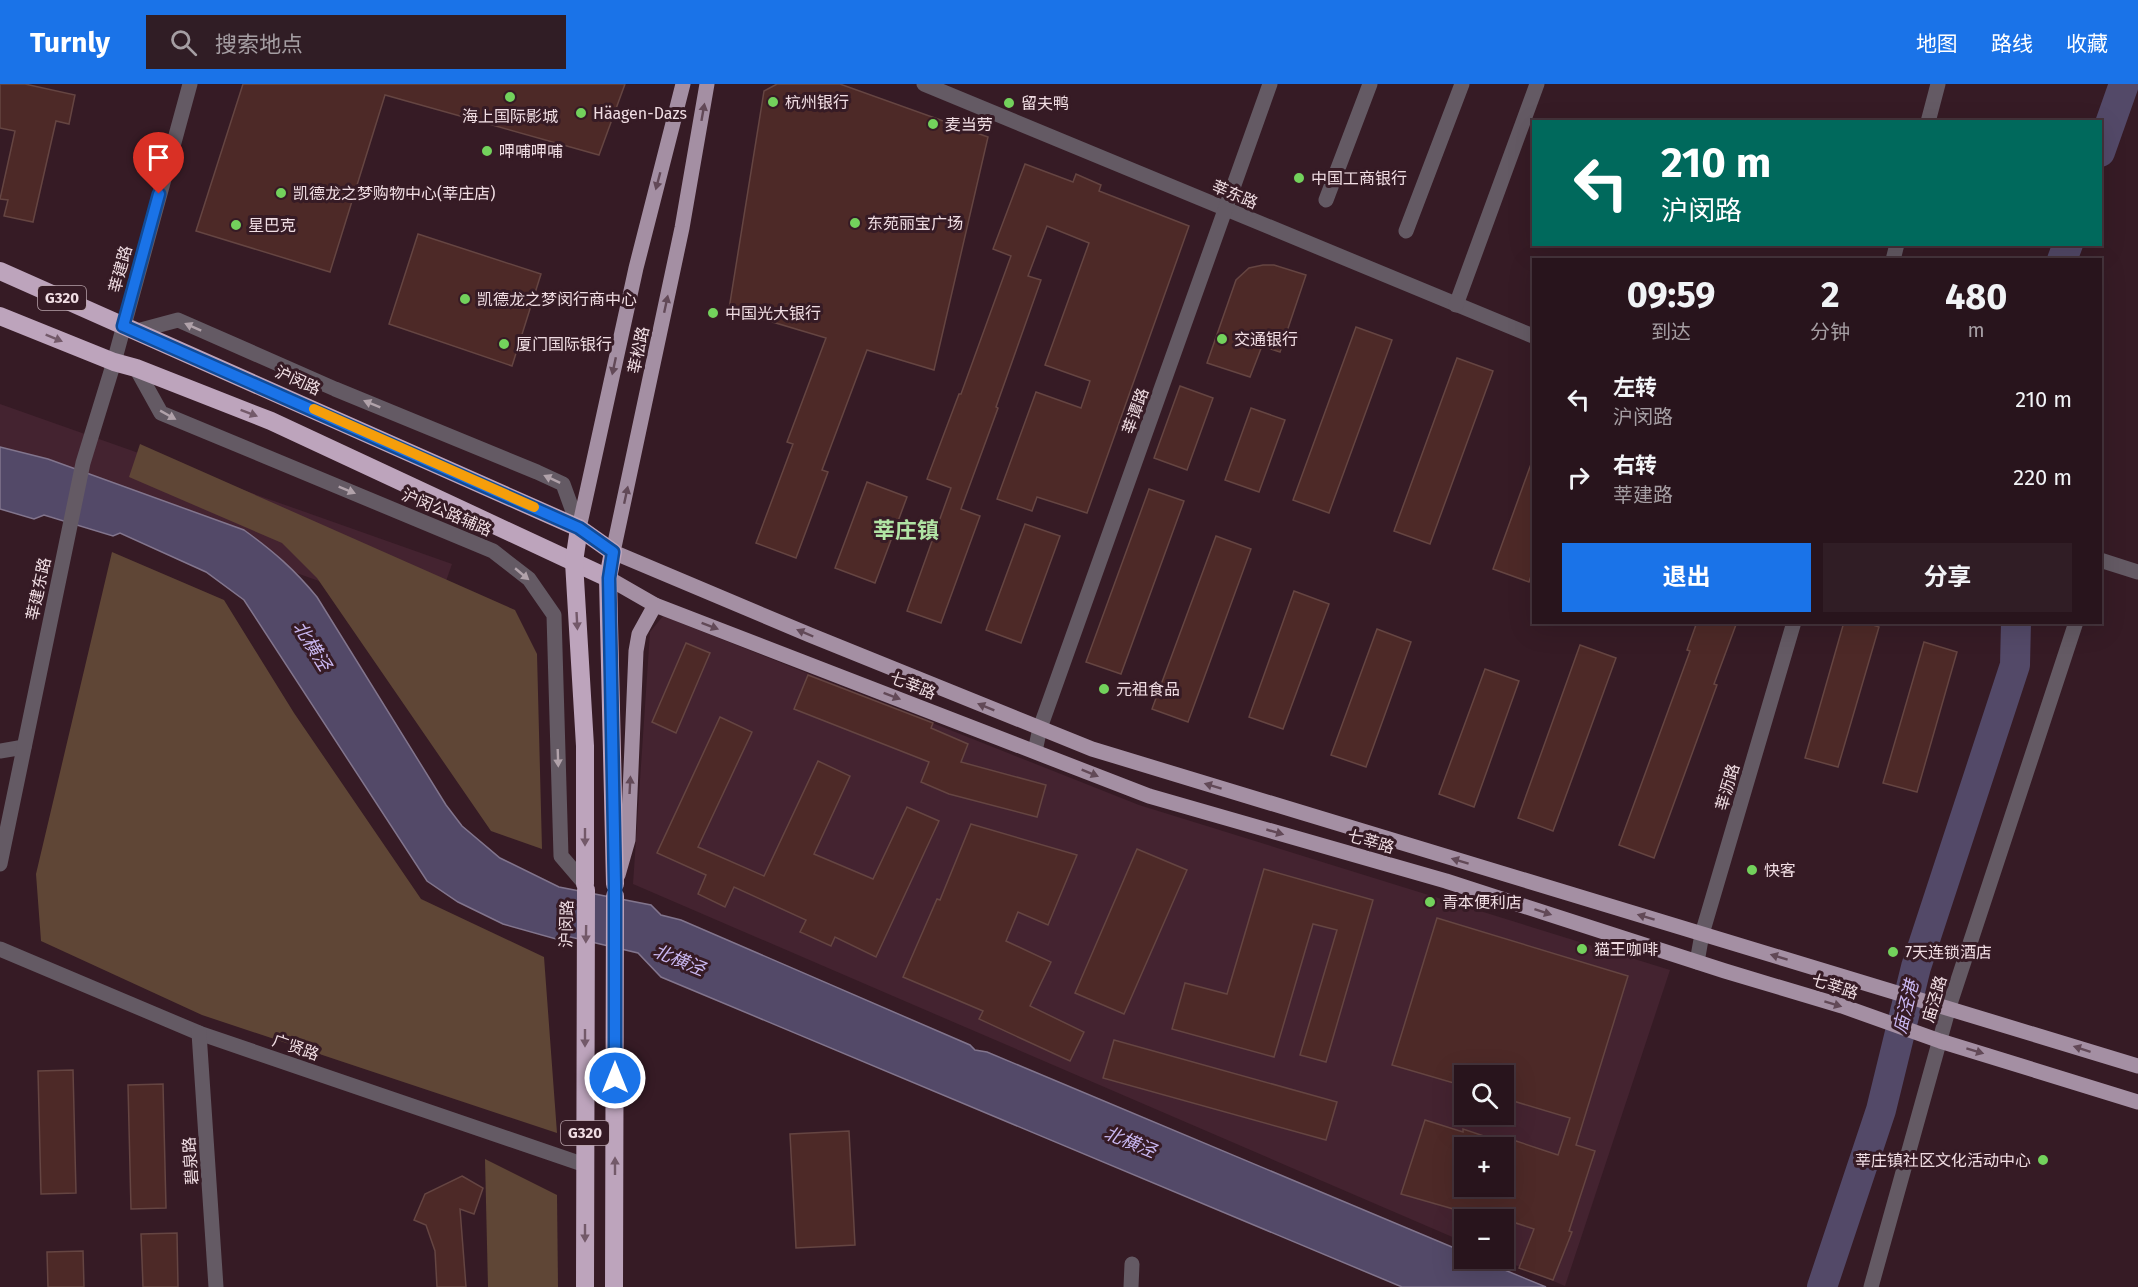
<!DOCTYPE html>
<html lang="zh">
<meta charset="utf-8">
<style>
body{margin:0;font-family:"Fira Sans","Noto Sans SC",sans-serif;background:#301d25;color:#f1f3f6;height:100vh;display:flex;flex-direction:column;font-size:22px;white-space:nowrap}
*{box-sizing:border-box;margin:0}
p{font-size:20px;color:#a59ea3}
.icon{flex:none;width:33px;height:33px;fill:none;stroke:currentColor;stroke-width:2;stroke-linecap:round;stroke-linejoin:round}
.map{position:relative;flex:1;overflow:hidden}
.side{position:absolute;left:1532px;top:174px;width:570px;height:366px;display:flex;flex-direction:column;background:#28141c;border-radius:0px;box-shadow:0 6px 24px #0002,0 0 0 2px #44333b}
.side>*{flex:none}
.hud{position:absolute;left:1532px;top:36px;width:570px;height:126px;border-radius:0px;box-shadow:0 6px 24px #0002,0 0 0 2px #44333b;background:#00695c;color:#fff;overflow:hidden}
.controls{position:absolute;left:1454px;top:981px;display:grid;gap:12px}
.controls a{display:grid;place-items:center;width:60px;height:60px;border-radius:0px;background:#28141c;box-shadow:0 6px 24px #0002,0 0 0 2px #44333b;font-size:30px}
.pin{position:absolute;display:grid;place-items:center;width:51px;height:51px;color:#fff;margin:-62px -26px;border-radius:50% 50% 50% 0;rotate:-45deg;box-shadow:0 0 6px #0007}
.pin .icon{rotate:45deg}
.me{position:absolute;width:66px;margin:-33px;rotate:0deg;stroke-linejoin:round;filter:drop-shadow(0 0 4px #0008)}
.turn{display:flex;align-items:center;gap:21px;height:126px;padding:0 30px;font-size:27px}
.turn .icon{width:78px;height:78px;stroke-width:2.5}
.turn b{display:block;font-size:42px;line-height:51px}
.eta{display:flex;justify-content:space-evenly;align-items:center;height:102px;text-align:center}
.eta b{font-size:36px;font-weight:700;line-height:42px}
.button{display:flex;gap:12px;margin-top:auto;padding:12px 30px}
.button a{flex:1;height:69px;border-radius:0px;background:#1a73e8;color:#fff;font-size:24px;font-weight:700;line-height:69px;text-align:center}
.button a+a{background:#301d25;color:#f1f3f6}
ul{padding:0;list-style:none}
li{display:flex;align-items:center;gap:18px;height:78px;padding:0 30px}
li div{flex:1}
li b{display:block;font-size:22px}
li em{font-style:normal}
header{display:flex;align-items:center;gap:36px;box-sizing:border-box;height:84px;padding:0 30px;background:#1a73e8;color:#fff}
header strong{font-size:28px}
nav{display:flex;gap:33px;margin-inline-start:auto;font-size:21px}
.search{width:420px;height:54px;background:#301d25;display:flex;align-items:center;gap:15px;box-sizing:border-box;padding:0 21px;border-radius:0px;color:#a59ea3;font-size:22px}
.map>svg:first-child{display:block}
.built{fill:#442330;fill-rule:evenodd}
.green{fill:#5f4636}
.water{fill:#534968;stroke:#82758d;stroke-width:1.5}
.lines{fill:none;stroke-linecap:round;stroke-linejoin:round}
.river{stroke:#534968;stroke-width:30}
.building{fill:#4d2927;stroke:#654542;stroke-width:1.5;fill-rule:evenodd}
.minor{stroke:#645a64;stroke-width:15}
.major{stroke:#a48fa3;stroke-width:15}
.highway{stroke:#bda4bc;stroke-width:18}
.oneway{fill:#624957}
.oneway2{fill:#b1a2aa}
.oneway3{fill:#735969}
.route-casing{stroke:#114b97;stroke-width:15}
.route{stroke:#1a73e8;stroke-width:10}
.slow{stroke:#f59e0b;stroke-width:10}
.poi-dot{fill:#73d25c;stroke:#361b25;stroke-width:2}
.labels{text-anchor:middle;stroke-width:6;stroke-linejoin:round;paint-order:stroke}
.shield{fill:#361b25;stroke:#b8a3aa;stroke-width:1.5}
.shield-label{font-size:15px;font-weight:bold;fill:#f0dde3}
.poi-label{font-size:16px;fill:#f0dde3;stroke:#361b25;text-anchor:start}
.street-label{font-size:16px;fill:#f0dde3;stroke:#361b25}
.water-label{font-size:18px;font-style:italic;fill:#cab8f2;stroke:#361b25}
.district-label{font-size:22px;font-weight:bold;fill:#b1e4a5;stroke:#361b25}
</style>
<header>
<strong>Turnly</strong>
<div class="search"><svg class="icon" aria-label="search" viewBox="0 0 24 24"><circle cx="10" cy="10" r="6"/><path d="M15 15l6 6"/></svg>搜索地点</div>
<nav><a>地图</a><a>路线</a><a>收藏</a></nav>
</header>
<div class="map">
<svg width="2138" height="1203" viewBox="0 0 2138 1203">
<rect width="100%" height="100%" fill="#361b25"/>
<g class="built">
<path d="M0 320 452 480 432 537 0 384Z"/>
<path d="M663 532 1139 721 1670 886 1565 1202 1501 1175 1503 1174V1136H1464V1158L633 800 650 548ZM1464 992H1503V1030H1464ZM1464 1064H1503V1102H1464Z"/>
</g>
<g class="green">
<path d="M140 360 515 526 537 570 542 765 491 747 317 494 282 459 129 393Z"/>
<path d="M112 468 224 516 294 629 421 815 544 873 557 1049 202 931 41 857 36 790Z"/>
<path d="M485 1075 557 1111 558 1203H488Z"/>
</g>
<path class="water" d="M0 363 48 375 244 446C273 467 294 485 317 513L446 721 462 742 500 774 559 803 651 821 661 831 681 836 970 961 975 966 987 968 1464 1168V1174L1478 1175 1546 1203H1402L661 893 638 869 562 851 556 855 503 840 458 818 427 797 244 516 206 488 120 449 113 452 44 431 34 435 0 425Z"/>
<g class="lines">
<g class="river">
<path d="M2100 68 2124 0"/>
<path d="M2062 176 2068 160"/>
<path d="M1822 1203 1881 1026 1916 883 2015 581 2016 538"/>
</g>
</g>
<g class="building">
<path d="M0 0H25L75 11 69 40 56 37 33 138 4 132 8 116 0 115 15 47 0 44Z"/>
<path d="M243 0H625L599 71 385 11 330 188 196 147Z"/>
<path d="M777 0H840L988 53 934 286 867 266 822 386 828 388 796 474 756 459 793 360 787 358 826 254 729 225 764 7Z"/>
<path d="M1025 80 1073 98 1076 90 1101 101 1099 107 1189 142 1087 429 1037 413 1032 427 997 415 1036 308 1081 324 1090 297 1045 281 1089 159 1047 142 1028 192 1041 196 996 323 998 324 961 425 980 432 941 539 907 527 951 404 927 395 959 310H961L1011 172 993 165Z"/>
<path d="M418 150 541 190 512 282 389 240Z"/>
<path d="M1263 181H1274L1306 191 1280 268 1262 262 1250 293 1207 279 1236 196 1249 184Z"/>
<path d="M1356 243 1392 256 1329 429 1293 416Z"/>
<path d="M1457 274 1493 287 1430 460 1394 447Z"/>
<path d="M1180 302 1213 314 1187 386 1154 374Z"/>
<path d="M1251 324 1285 336 1259 408 1225 396Z"/>
<path d="M1531 380H1533V486L1529 498 1493 485Z"/>
<path d="M867 398 907 413 875 499 835 484Z"/>
<path d="M1149 405 1184 417 1121 590 1086 578Z"/>
<path d="M1025 440 1060 452 1021 559 986 546Z"/>
<path d="M1216 452 1251 465 1188 638 1152 625Z"/>
<path d="M1294 507 1329 520 1283 645 1249 633Z"/>
<path d="M1697 538H1737L1714 600 1717 601 1654 774 1619 761 1690 567 1687 566Z"/>
<path d="M1844 538H1864L1879 543 1838 683 1805 674Z"/>
<path d="M1377 545 1411 558 1366 683 1331 671Z"/>
<path d="M1924 558 1957 568 1917 708 1883 699Z"/>
<path d="M686 559 710 569 676 649 652 638Z"/>
<path d="M1580 561 1616 574 1553 747 1518 734Z"/>
<path d="M1485 585 1519 597 1474 723 1439 710Z"/>
<path d="M808 591 933 639 931 644 968 660 961 678 1046 701 1037 733 949 710 921 698 929 678 794 625Z"/>
<path d="M720 633 752 648 698 763 764 792 818 677 850 692 814 770 873 795 907 723 939 737 876 873 835 853 831 862 800 848 806 836 734 803 725 823 698 810 706 791 657 769Z"/>
<path d="M971 740 1077 771 1048 841 1018 828 1006 857 1051 878 1030 922 1084 948 1070 977 979 935 983 927 903 893 937 815 940 816Z"/>
<path d="M1137 765 1187 786 1124 930 1075 909Z"/>
<path d="M1264 785 1373 816 1326 978 1300 971 1337 846 1313 840 1274 973 1172 945 1185 899 1227 910Z"/>
<path d="M1437 834 1628 892 1576 1061 1595 1067 1569 1147 1572 1148 1553 1196 1519 1184 1534 1145 1473 1125 1471 1130 1401 1110 1425 1036 1463 1048V1045L1511 1061V1063L1513 1056 1558 1071 1570 1034 1503 1014V992H1464V1002L1392 981ZM1464 1064H1510L1503 1086V1102H1464Z"/>
<path d="M1114 956 1337 1018 1326 1056 1103 994Z"/>
<path d="M73 986 76 1109 41 1110 38 987Z"/>
<path d="M163 1000 166 1124 131 1125 128 1001Z"/>
<path d="M849 1047 855 1161 796 1164 790 1050Z"/>
<path d="M462 1092 483 1104 474 1130 460 1125 466 1203H437L435 1167 426 1141 414 1136 425 1110Z"/>
<path d="M177 1149 178 1203H143L141 1150Z"/>
<path d="M83 1167 84 1203H48L47 1168Z"/>
</g>
<g class="lines">
<g class="minor">
<path d="M924 0 1533 252"/>
<path d="M1928 38 1938 0"/>
<path d="M1326 116 1370 0"/>
<path d="M1406 147 1462 0"/>
<path d="M1893 176 1897 160"/>
<path d="M1456 221 1537 0"/>
<path d="M137 247 178 236 335 305 537 388 563 400 579 444"/>
<path d="M136 284 161 329 493 467 529 495 554 531 561 772 585 800"/>
<path d="M2100 476 2138 488"/>
<path d="M0 667 24 663"/>
<path d="M1035 667 1040 644 1270 0"/>
<path d="M0 780 83 379 114 278 190 0"/>
<path d="M0 865 199 949 585 1081"/>
<path d="M1697 878 1702 850 1794 538"/>
<path d="M199 949 216 1203"/>
<path d="M1131 1203 1132 1180"/>
<path d="M1871 1203 1949 923 2076 538"/>
</g>
<g class="major">
<path d="M707 0 682 144 613 468 810 551 1092 665 2138 982"/>
<path d="M579 444 636 184 683 0"/>
<path d="M608 494 655 521 1149 712 1446 797 1725 887 1842 922 1940 957 2138 1018"/>
<path d="M618 791 628 756 636 567 639 550 655 521"/>
</g>
<g class="highway">
<path d="M0 187 579 444 613 468 608 494 615 800"/>
<path d="M0 232 114 278 136 284 271 337 608 494"/>
<path d="M579 444 574 478 585 662V800"/>
<path d="M585 1203 586 806"/>
<path d="M614 1203 615 812"/>
</g>
</g>
<defs><path id="oneway-solid" d="M-6-.8H1V-3.2L6.5 0L1 3.2V.8H-6Z" transform="scale(1.5)"/></defs>
<g class="oneway">
<use href="#oneway-solid" transform="translate(703 28) rotate(-80)"/>
<use href="#oneway-solid" transform="translate(658 97) rotate(105)"/>
<use href="#oneway-solid" transform="translate(666 220) rotate(-78)"/>
<use href="#oneway-solid" transform="translate(614 282) rotate(102)"/>
<use href="#oneway-solid" transform="translate(626 411) rotate(-78)"/>
<use href="#oneway-solid" transform="translate(710 542) rotate(21)"/>
<use href="#oneway-solid" transform="translate(805 549) rotate(-157)"/>
<use href="#oneway-solid" transform="translate(892 612) rotate(21)"/>
<use href="#oneway-solid" transform="translate(986 623) rotate(-158)"/>
<use href="#oneway-solid" transform="translate(1090 689) rotate(22)"/>
<use href="#oneway-solid" transform="translate(630 701) rotate(-87)"/>
<use href="#oneway-solid" transform="translate(1213 702) rotate(-163)"/>
<use href="#oneway-solid" transform="translate(1275 748) rotate(16)"/>
<use href="#oneway-solid" transform="translate(1460 777) rotate(-163)"/>
<use href="#oneway-solid" transform="translate(1543 828) rotate(18)"/>
<use href="#oneway-solid" transform="translate(1646 833) rotate(-163)"/>
<use href="#oneway-solid" transform="translate(1779 873) rotate(-163)"/>
<use href="#oneway-solid" transform="translate(1833 920) rotate(17)"/>
<use href="#oneway-solid" transform="translate(2082 965) rotate(-162)"/>
<use href="#oneway-solid" transform="translate(1975 967) rotate(17)"/>
</g>
<g class="oneway2">
<use href="#oneway-solid" transform="translate(193 243) rotate(-156)"/>
<use href="#oneway-solid" transform="translate(372 320) rotate(-158)"/>
<use href="#oneway-solid" transform="translate(168 331) rotate(29)"/>
<use href="#oneway-solid" transform="translate(552 395) rotate(-155)"/>
<use href="#oneway-solid" transform="translate(347 406) rotate(22)"/>
<use href="#oneway-solid" transform="translate(522 490) rotate(40)"/>
<use href="#oneway-solid" transform="translate(558 674) rotate(88)"/>
</g>
<g class="oneway3">
<use href="#oneway-solid" transform="translate(54 254) rotate(22)"/>
<use href="#oneway-solid" transform="translate(249 329) rotate(21)"/>
<use href="#oneway-solid" transform="translate(577 537) rotate(87)"/>
<use href="#oneway-solid" transform="translate(585 753) rotate(90)"/>
<use href="#oneway-solid" transform="translate(586 850) rotate(91)"/>
<use href="#oneway-solid" transform="translate(585 954) rotate(90)"/>
<use href="#oneway-solid" transform="translate(615 1082) rotate(-90)"/>
<use href="#oneway-solid" transform="translate(585 1149) rotate(90)"/>
</g>
<g class="lines">
<defs>
<path id="route" d="M159 110 123 242 579 444 613 468 609 494 615 800V994"/>
</defs>
<use href="#route" class="route-casing"/>
<use href="#route" class="route"/>
<path class="slow" d="M314 325 534 423"/>
</g>
<g class="poi-dot">
<circle cx="510" cy="13" r="6"/>
<circle cx="773" cy="18" r="6"/>
<circle cx="1009" cy="19" r="6"/>
<circle cx="581" cy="29" r="6"/>
<circle cx="933" cy="40" r="6"/>
<circle cx="487" cy="67" r="6"/>
<circle cx="1299" cy="94" r="6"/>
<circle cx="281" cy="109" r="6"/>
<circle cx="855" cy="139" r="6"/>
<circle cx="236" cy="141" r="6"/>
<circle cx="465" cy="215" r="6"/>
<circle cx="713" cy="229" r="6"/>
<circle cx="1222" cy="255" r="6"/>
<circle cx="504" cy="260" r="6"/>
<circle cx="1104" cy="605" r="6"/>
<circle cx="1752" cy="786" r="6"/>
<circle cx="1430" cy="818" r="6"/>
<circle cx="1582" cy="865" r="6"/>
<circle cx="1893" cy="868" r="6"/>
<circle cx="2043" cy="1076" r="6"/>
</g>
<g class="labels">
<g class="shield">
<rect x="38" y="202" width="48" height="24" rx="4.5"/>
<rect x="561" y="1037" width="48" height="24" rx="4.5"/>
</g>
<g class="shield-label">
<text x="62" y="219">G320</text>
<text x="585" y="1054">G320</text>
</g>
<g class="poi-label">
<text x="785" y="24">杭州银行</text>
<text x="1021" y="25">留夫鸭</text>
<text x="593" y="35">Häagen-Dazs</text>
<text x="510" y="38" text-anchor="middle">海上国际影城</text>
<text x="945" y="46">麦当劳</text>
<text x="499" y="73">呷哺呷哺</text>
<text x="1311" y="100">中国工商银行</text>
<text x="293" y="115">凯德龙之梦购物中心(莘庄店)</text>
<text x="867" y="145">东苑丽宝广场</text>
<text x="248" y="147">星巴克</text>
<text x="477" y="221">凯德龙之梦闵行商中心</text>
<text x="725" y="235">中国光大银行</text>
<text x="1234" y="261">交通银行</text>
<text x="516" y="266">厦门国际银行</text>
<text x="1116" y="611">元祖食品</text>
<text x="1764" y="792">快客</text>
<text x="1442" y="824">青本便利店</text>
<text x="1594" y="871">猫王咖啡</text>
<text x="1905" y="874">7天连锁酒店</text>
<text x="2031" y="1082" text-anchor="end">莘庄镇社区文化活动中心</text>
</g>
<g class="street-label">
<text transform="translate(1235 110) rotate(23)" y="6">莘东路</text>
<text transform="translate(120 185) rotate(-75)" y="6">莘建路</text>
<text transform="translate(638 266) rotate(-78)" y="6">莘松路</text>
<text transform="translate(298 296) rotate(24)" y="6">沪闵路</text>
<text transform="translate(1135 327) rotate(-70)" y="6">莘谭路</text>
<text transform="translate(447 428) rotate(23)" y="6">沪闵公路辅路</text>
<text transform="translate(38 505) rotate(-78)" y="6">莘建东路</text>
<text transform="translate(913 601) rotate(21)" y="6">七莘路</text>
<text transform="translate(1727 703) rotate(-74)" y="6">莘沥路</text>
<text transform="translate(1371 757) rotate(16)" y="6">七莘路</text>
<text transform="translate(566 840) rotate(-89)" y="6">沪闵路</text>
<text transform="translate(1835 902) rotate(18)" y="6">七莘路</text>
<text transform="translate(1934 915) rotate(-73)" y="6">庙泾路</text>
<text transform="translate(296 963) rotate(19)" y="6">广贤路</text>
<text transform="translate(190 1077) rotate(-94)" y="6">碧泉路</text>
</g>
<g class="water-label">
<text transform="translate(312 562) rotate(58)" y="6">北横泾</text>
<text transform="translate(679 876) rotate(22)" y="6">北横泾</text>
<text transform="translate(1906 923) rotate(-76)" y="6">庙泾港</text>
<text transform="translate(1130 1058) rotate(22)" y="6">北横泾</text>
</g>
<g class="district-label">
<text x="906" y="454">莘庄镇</text>
</g>
</g>
</svg>
<div class="controls">
<a><svg class="icon" aria-label="search" viewBox="0 0 24 24"><circle cx="10" cy="10" r="6"/><path d="M15 15l6 6"/></svg></a>
<a>+</a>
<a>−</a>
</div>
<div class="pin" style="left:159px;top:110px;background:#d93025"><svg class="icon" aria-label="arrive" viewBox="0 0 24 24"><path d="M6 21V4h12l-3 4 3 4H6"/></svg></div>
<svg class="me" style="left:615px;top:994px" viewBox="-20 -20 40 40"><circle r="17" fill="#1a73e8" stroke="#fff" stroke-width="3"/><path d="M0-11L8 9 0 5-8 9z" fill="#fff"/></svg>
<div class="hud">
<div class="turn"><svg class="icon" aria-label="left" viewBox="0 0 24 24"><path d="M17 20v-9H6M10 6l-5 5 5 5"/></svg><div><b>210 m</b>沪闵路</div></div>
</div>
<section class="side">
<div class="eta">
<div><b>09:59</b><p>到达</p></div>
<div><b>2</b><p>分钟</p></div>
<div><b>480</b><p>m</p></div>
</div>
<ul>
<li><svg class="icon" aria-label="left" viewBox="0 0 24 24"><path d="M17 20v-9H6M10 6l-5 5 5 5"/></svg><div><b>左转</b><p>沪闵路</p></div><em>210 m</em></li>
<li><svg class="icon" aria-label="right" viewBox="0 0 24 24"><path d="M7 20v-9h11M14 6l5 5-5 5"/></svg><div><b>右转</b><p>莘建路</p></div><em>220 m</em></li>
</ul>
<div class="button"><a>退出</a><a>分享</a></div>
</section>
</div>
